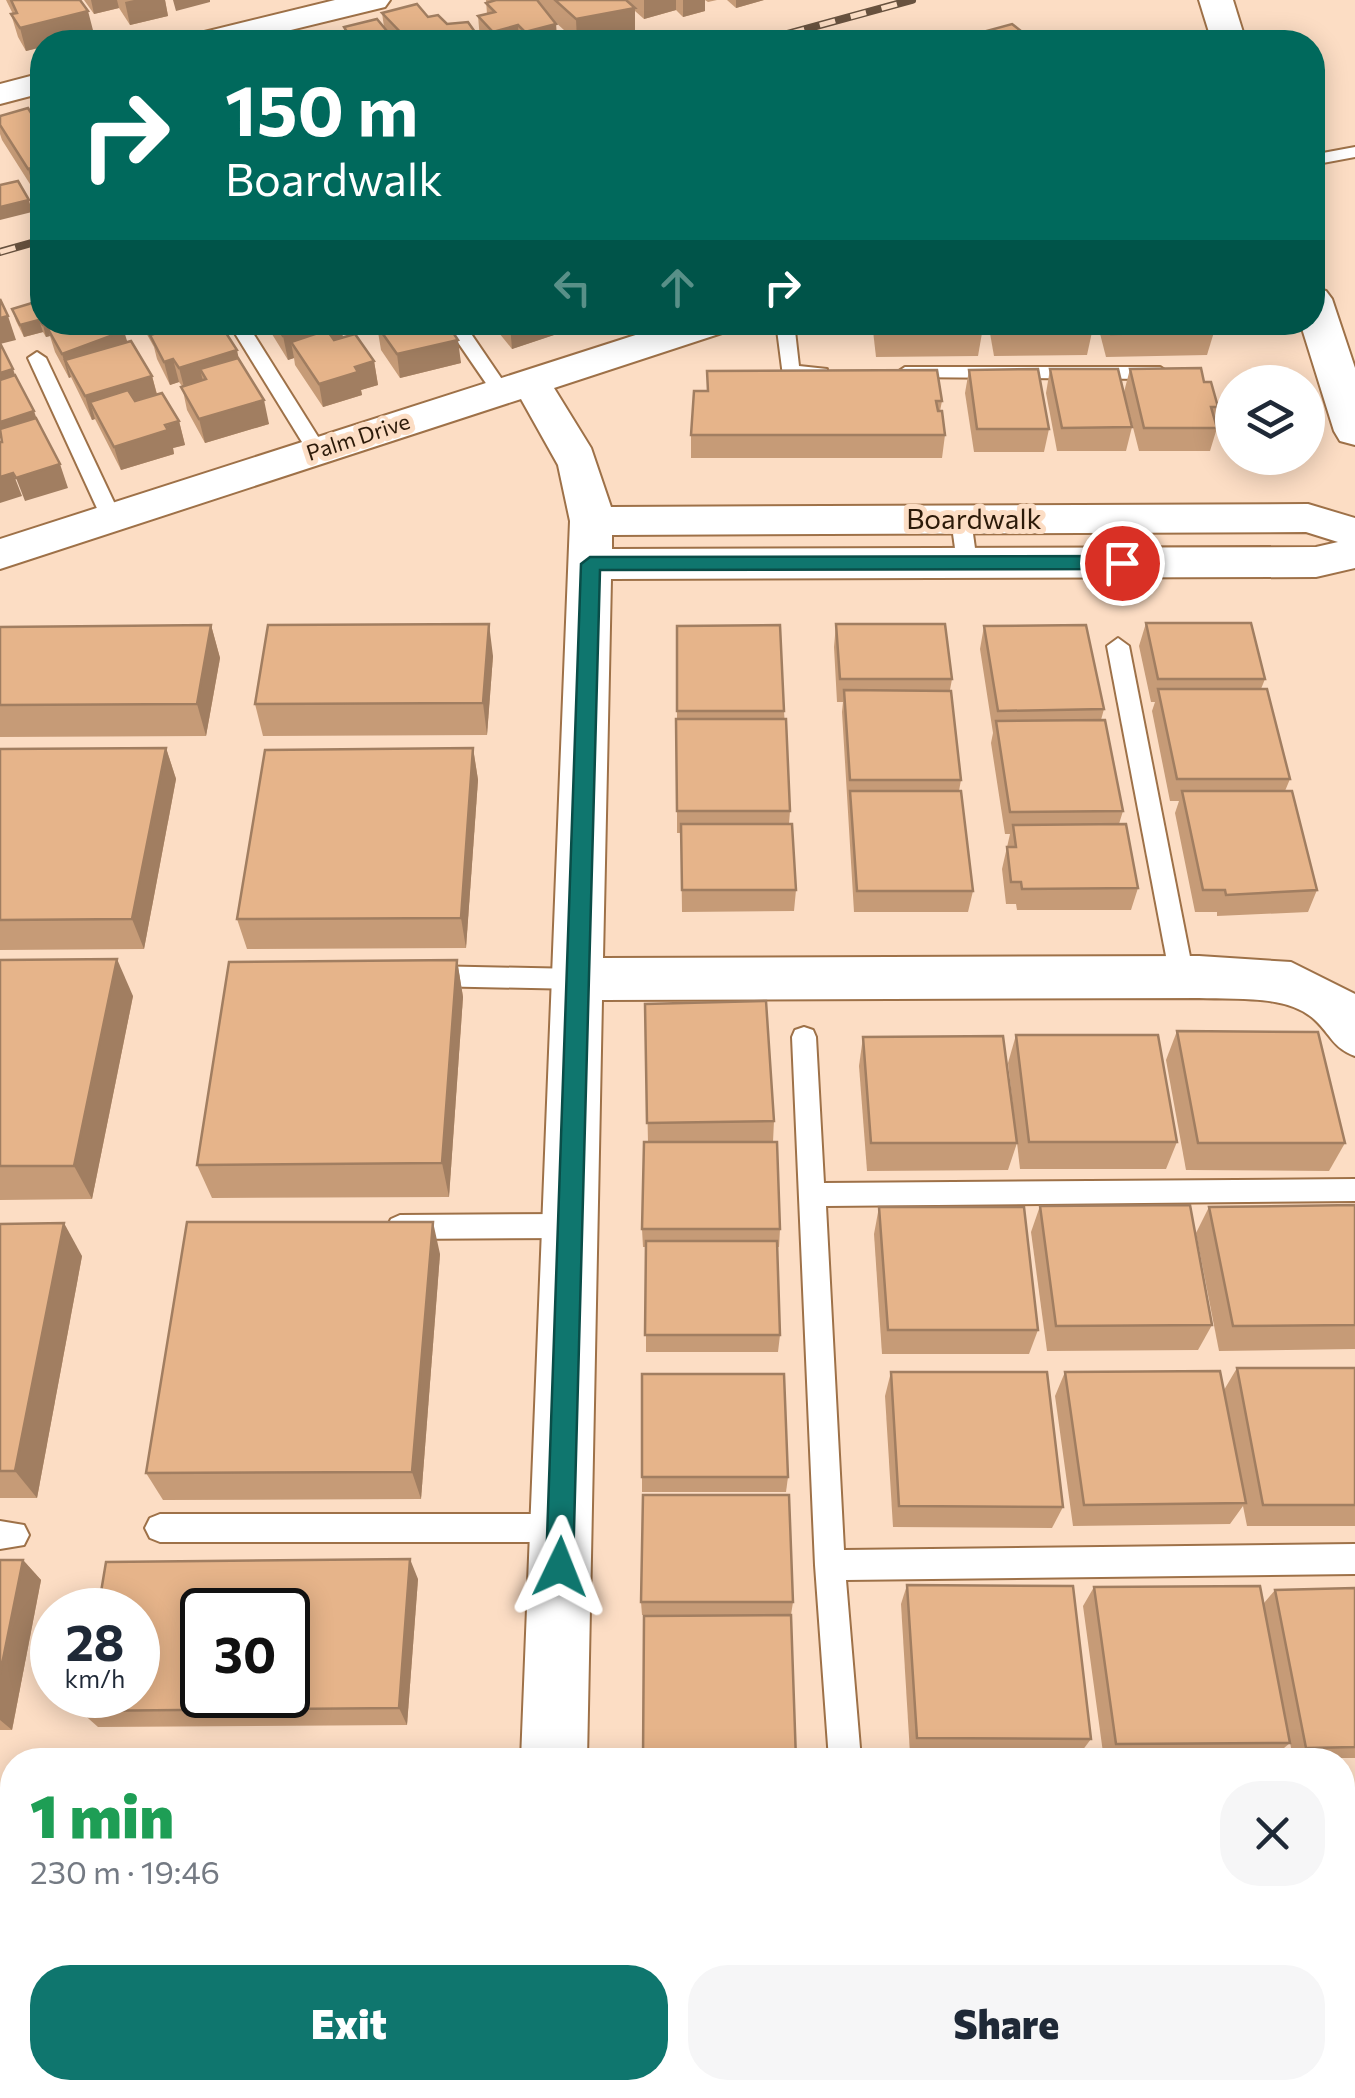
<!DOCTYPE html>
<meta charset="utf-8">
<style>
body{margin:0;font-family:Commissioner,sans-serif;background:#f6f6f7;color:#1f2937;height:100vh;display:flex;flex-direction:column;font-size:38px;white-space:nowrap}
*{box-sizing:border-box;margin:0}
p{font-size:32px;color:#747a83}
.icon{flex:none;width:55px;height:55px;fill:none;stroke:currentColor;stroke-width:2;stroke-linecap:round;stroke-linejoin:round}
.map{position:relative;flex:1;overflow:hidden}
.drawer{position:absolute;left:0px;top:1748px;width:1355px;height:352px;display:flex;flex-direction:column;background:#fff;border-radius:40px 40px 0 0;box-shadow:0 5px 25px #0003}
.drawer>*{flex:none}
.top-card{position:absolute;left:30px;top:30px;width:1295px;height:305px;border-radius:40px;box-shadow:0 5px 25px #0003;background:#00695c;color:#fff;overflow:hidden}
.fabs{position:absolute;left:1215px;top:365px;display:grid;gap:20px}
.fabs a{display:grid;place-items:center;width:110px;height:110px;border-radius:50%;background:#fff;box-shadow:0 5px 25px #0003;font-size:50px}
.speed{position:absolute;left:30px;top:1588px;display:flex;gap:20px;font-size:50px;font-weight:700;text-align:center}
.speed>*{display:grid;place-content:center;width:130px;height:130px;border-radius:50%;background:#fff;box-shadow:0 5px 25px #0003;line-height:1}
.speed small{font-size:25px;font-weight:400}
.speed .limit{border:5px solid #111;border-radius:15px;background:#fff;color:#111}
.pin{position:absolute;display:grid;place-items:center;width:85px;height:85px;color:#fff;margin:-42px;border:5px solid #fff;border-radius:50%;box-shadow:0 2px 10px #0007}
.me{position:absolute;width:110px;margin:-55px;rotate:2deg;stroke-linejoin:round;filter:drop-shadow(0 0 8px #0008)}
.turn{display:flex;align-items:center;gap:35px;height:210px;padding:0 30px;font-size:45px}
.turn .icon{width:130px;height:130px;stroke-width:2.5}
.turn b{display:block;font-size:70px;line-height:85px}
.lanes{display:flex;align-items:center;height:95px;padding:0 30px;background:#0003;justify-content:center;gap:50px;direction:ltr}
.lanes .off{opacity:.35}
.round{display:grid;place-items:center;flex:none;width:105px;height:105px;border-radius:40px;background:#f6f6f7}
.head{display:flex;align-items:center;justify-content:space-between;height:170px;padding:0 30px}
h1{font-size:60px;font-weight:800;line-height:75px;color:#1e9e55}
.action{display:flex;gap:20px;margin-top:auto;padding:20px 30px}
.action a{flex:1;height:115px;border-radius:40px;background:#0f766e;color:#fff;font-size:40px;font-weight:800;line-height:115px;text-align:center}
.action a+a{background:#f6f6f7;color:#1f2937}
.map>svg:first-child{display:block}
.lines{fill:none;stroke-linecap:round;stroke-linejoin:round}
.lane-casing{stroke:#9e7148;stroke-width:4}
.street-casing{stroke:#9e7148;stroke-width:4}
.primary-casing{stroke:#9e7148;stroke-width:4}
.lane{fill:#fff;fill-rule:evenodd}
.street{fill:#fff;fill-rule:evenodd}
.primary{fill:#fff;fill-rule:evenodd}
.rail-casing{stroke:#68523f;stroke-width:8}
.rail{stroke:#fcddc4;stroke-width:5;stroke-dasharray:16;stroke-linecap:butt}
.wall{fill:#c69b77}
.shaded-wall{fill:#a17e61}
.building{fill:#e6b48a;stroke:#a17e61;stroke-width:2.5;fill-rule:evenodd}
.route{fill:#0f766e;stroke:#0a4d48;stroke-width:2.5}
.labels{text-anchor:middle;stroke-width:10;stroke-linejoin:round;paint-order:stroke}
.far-street-label{font-size:22px;fill:#2c1a09;stroke:#fcddc4}
.street-label{font-size:28px;fill:#2c1a09;stroke:#fcddc4}
</style>
<div class="map">
<svg width="1355" height="2098" viewBox="0 0 1355 2098">
<rect width="100%" height="100%" fill="#fcddc4"/>
<g class="lines">
<defs>
<g id="lane">
<path d="M1355 147V157L1312 165V155Z"/>
<path d="M228 322H246L327 451 324 455H310Z"/>
<path d="M444 322H463L510 391 508 395H494Z"/>
<path d="M776 322H794L799 366 827 369V377L783 376Z"/>
<path d="M37 352 46 358 121 517 118 522 111 524 101 517 28 358Z"/>
<path d="M905 367H1160L1169 373 1160 379 898 377 896 373Z"/>
<path d="M961 512 971 519 977 563 967 570 957 563 951 519Z"/>
<path d="M1118 638 1129 646 1194 977 1191 984H1173L1170 977 1107 646Z"/>
<path d="M427 966 578 969 587 972 590 979 587 986 578 989 427 986 418 983 415 976 418 969Z"/>
<path d="M804 1027 813 1030 816 1037 824 1183 1355 1179V1201L826 1206 844 1550 1355 1544V1574L846 1580 861 1760H829L815 1565 792 1037 795 1030Z"/>
<path d="M570 1214 579 1218 583 1226 579 1234 570 1238 400 1239 391 1235 387 1227 391 1219 400 1215Z"/>
<path d="M160 1514H561L571 1518 576 1528 571 1538 561 1542H160L150 1538 145 1528 150 1518Z"/>
<path d="M0 1521 24 1525 29 1535 24 1545 0 1549Z"/>
</g>
<g id="street">
<path d="M335 0H390L385 7 242 42H188L192 35Z"/>
<path d="M42 73V93L0 104V84Z"/>
<path d="M676 322H736L731 330 554 388 591 448 611 507 1308 504 1355 518V568L1316 577 611 579 603 958 1199 956 1291 962 1355 994V1056C1333 1048 1331 1035 1315 1020 1288 994 1234 1000 1199 998L602 1000 587 1760H521L570 521 558 465 521 399 0 569V539ZM1306 532 1338 542 1316 547 612 549V535Z"/>
<rect x="0" y="1857" width="12" height="68"/>
<rect x="1342" y="1857" width="13" height="68"/>
</g>
<g id="primary">
<path d="M1199 0H1233L1246 42H1212Z"/>
<path d="M1312 287 1326 291 1332 299 1355 368V445L1340 441 1334 431 1300 322H1312Z"/>
</g>
</defs>
<use href="#lane" class="lane-casing"/>
<use href="#street" class="street-casing"/>
<use href="#primary" class="primary-casing"/>
<use href="#lane" class="lane"/>
<use href="#street" class="street"/>
<use href="#primary" class="primary"/>
<defs>
<g id="rail">
<path d="M758 42 912 0"/>
<path d="M0 252 42 240"/>
</g>
</defs>
<use href="#rail" class="rail-casing"/>
<use href="#rail" class="rail"/>
</g>
<g class="wall">
<path d="M6 0H80L94 34 26 51 18 37 11 14H13Z"/>
<path d="M84 0H165L168 16 130 25 119 8 94 14Z"/>
<path d="M486 0H717L708 2 705 0V11L683 17 676 10 644 19 635 11V31L577 42 552 19 556 24 557 42H483L480 39 478 16 487 14Z"/>
<path d="M727 0H764L736 8Z"/>
<path d="M382 13 428 17 447 24 482 42H346L344 27H384Z"/>
<path d="M0 116 38 124 42 123V190L35 192 2 140 0 134Z"/>
<path d="M12 309 119 322 127 342 152 376 157 394 179 421 185 445 173 448 174 454 121 470 95 419 92 420 71 377 69 378 55 352 50 336 46 337 43 332 24 337 16 321Z"/>
<path d="M140 322H219L239 360 269 424 205 443 187 410 182 386 179 382 170 385 157 359 154 347Z"/>
<path d="M266 322H345L347 332 342 333 343 337 374 361 378 385 361 390 362 395 323 407 295 365 294 358 288 360 267 326Z"/>
<path d="M360 322H446L461 363 400 378 381 350 378 332H376L370 324 363 326Z"/>
<path d="M490 322H568L569 330 512 349Z"/>
<path d="M872 322H980L982 333 978 356 876 357Z"/>
<path d="M988 322H1090L1092 332 1087 355 994 356Z"/>
<path d="M1097 322H1211L1214 332 1207 355 1106 357Z"/>
<path d="M1050 369 1132 427 1126 451H1057L1046 393Z"/>
<path d="M1130 369 1204 382 1218 407 1215 419 1217 428 1210 451H1139L1124 392Z"/>
<path d="M969 370 1049 429 1044 452H974L965 393Z"/>
<path d="M707 371 942 401 940 411 945 435 942 458H691V435L707 391Z"/>
<path d="M1146 623 1265 679 1261 689 1290 779 1285 791 1317 890 1308 912 1217 916V912H1195L1175 813 1179 801H1170L1152 711 1155 702H1151L1139 646Z"/>
<path d="M836 624 952 679 950 690 961 780 959 791 973 891 968 912H854L842 712 843 702H837L834 647Z"/>
<path d="M211 625 220 658 206 736 0 737V627Z"/>
<path d="M677 626 784 711 790 811 789 824 796 890 794 911 682 912 681 833H677Z"/>
<path d="M984 626 1104 709 1101 720 1123 811 1119 824 1138 888 1131 910H1017L1016 904H1006L1002 869 1010 834H1005L991 743 993 733 980 649Z"/>
<path d="M493 656 487 735 263 736 255 704Z"/>
<path d="M166 748 176 779 144 949 0 950V749Z"/>
<path d="M473 748 478 780 466 948 247 949 237 919Z"/>
<path d="M0 960 133 996 92 1199 0 1200Z"/>
<path d="M457 960 463 997 449 1197 212 1198 197 1165Z"/>
<path d="M645 1004 774 1121 773 1142 780 1229 779 1247H777L780 1335 778 1352H646V1247H643L642 1229 648 1142Z"/>
<path d="M1177 1031 1345 1143 1329 1171 1186 1170 1166 1060Z"/>
<path d="M1016 1035 1177 1142 1166 1169H1020L1008 1063Z"/>
<path d="M863 1037 1017 1143 1008 1170 867 1171 859 1066Z"/>
<path d="M1355 1205V1349L1219 1351 1196 1233 1209 1207Z"/>
<path d="M1040 1206 1212 1325 1198 1350 1047 1351 1031 1232Z"/>
<path d="M879 1207 1038 1330 1029 1354H882L874 1234Z"/>
<path d="M0 1224 82 1256 37 1498H0Z"/>
<path d="M440 1254 421 1499 163 1500 146 1473Z"/>
<path d="M1237 1368H1355V1526H1247L1243 1506 1230 1524 1073 1526 1055 1396 1065 1372 1224 1390Z"/>
<path d="M891 1372 1063 1507 1052 1528 893 1527 885 1396Z"/>
<path d="M642 1477H788L786 1492H642Z"/>
<path d="M0 1560H23L41 1580 12 1730H0Z"/>
<path d="M418 1579 407 1725 98 1727 80 1711Z"/>
<path d="M907 1585 1091 1739 1079 1755 910 1754 901 1604Z"/>
<path d="M1094 1587 1264 1603 1275 1590 1355 1588V1758H1293L1269 1634 1290 1743 1272 1758 1104 1760 1083 1606Z"/>
<path d="M641 1602H793L791 1615H642Z"/>
<path d="M909 2088H1342L1355 2098H909Z"/>
</g>
<g class="shaded-wall">
<path d="M91 0H117L119 8 94 14Z"/>
<path d="M134 0H165L168 16 130 25 125 2Z"/>
<path d="M173 0H210V2L176 11Z"/>
<path d="M644 0H676V10L644 19Z"/>
<path d="M683 0H705V11L683 17Z"/>
<path d="M736 0H764L736 8Z"/>
<path d="M635 8V31L577 42 576 19Z"/>
<path d="M88 11 94 34 60 42H42V47L26 51 20 28Z"/>
<path d="M556 24 557 42H525V32Z"/>
<path d="M518 25 519 42H494L493 32Z"/>
<path d="M1026 35 1024 42H1010L1011 40Z"/>
<path d="M42 165V190L35 192 28 169Z"/>
<path d="M29 200 32 212 0 220V207Z"/>
<path d="M8 316 16 340 0 344V318Z"/>
<path d="M39 320 43 332 24 337 20 325Z"/>
<path d="M51 322H57L60 333 48 329 50 336 46 337 43 325Z"/>
<path d="M159 322H214L152 337 148 325Z"/>
<path d="M330 322H345L347 332 342 333 344 343 291 342 294 358 288 360 283 336Z"/>
<path d="M375 322H394L378 327V332H376Z"/>
<path d="M518 322H568L569 330 512 349 510 325Z"/>
<path d="M124 331 131 354 65 360 71 377 69 378 62 354Z"/>
<path d="M458 340 461 363 400 378 397 354Z"/>
<path d="M237 350 242 374 206 379 200 369 204 385 185 391 179 368Z"/>
<path d="M173 359 179 382 170 385 164 362Z"/>
<path d="M374 361 378 385 361 390 362 395 323 407 319 384 355 367Z"/>
<path d="M13 369 21 392 0 399V373Z"/>
<path d="M152 376 158 399 90 402 95 419 92 420 85 396Z"/>
<path d="M264 400 269 424 205 443 199 419Z"/>
<path d="M34 411 42 434 0 438V422Z"/>
<path d="M179 421 185 445 173 448 174 454 121 470 114 447Z"/>
<path d="M60 464 68 488 25 501 16 478Z"/>
<path d="M13 473 22 496 0 503V477Z"/>
<path d="M489 624 493 656 487 735 483 703Z"/>
<path d="M211 625 220 658 206 736 197 704Z"/>
<path d="M166 748 176 779 144 949 132 919Z"/>
<path d="M473 748 478 780 466 948 461 918Z"/>
<path d="M117 959 133 996 92 1199 74 1166Z"/>
<path d="M457 960 463 997 449 1197 442 1163Z"/>
<path d="M433 1222 440 1254 421 1499 412 1472Z"/>
<path d="M64 1223 82 1256 37 1498 15 1471Z"/>
<path d="M410 1559 418 1579 407 1725 399 1708Z"/>
<path d="M23 1560 41 1580 12 1730 0 1720V1674Z"/>
<path d="M338 2088H352L351 2098H337Z"/>
</g>
<g class="building">
<path d="M11 0H80L88 11 20 28 11 14 17 13Z"/>
<path d="M496 0H537L556 24 525 32 518 25 493 32 478 16 495 12 486 3Z"/>
<path d="M555 0H626L635 8 576 19Z"/>
<path d="M417 4 428 17 438 15 447 24 468 22 482 42H410L382 13Z"/>
<path d="M377 19 396 42H353L344 27Z"/>
<path d="M1012 24 1026 35 1011 40 1014 42H951L950 41Z"/>
<path d="M28 108 38 124 42 123V165L28 169 0 125V116Z"/>
<path d="M18 181 29 200 0 207V185Z"/>
<path d="M0 299 8 316 0 318Z"/>
<path d="M42 300V322H51L43 325 39 320 20 325 12 309Z"/>
<path d="M58 322H119L124 331 62 354 48 329 59 325Z"/>
<path d="M195 322H219L237 350 179 368 173 359 164 362 150 335Z"/>
<path d="M274 322H330L283 336Z"/>
<path d="M391 322H446L458 340 397 354 378 327Z"/>
<path d="M877 322H980L982 333H879Z"/>
<path d="M996 322H1090L1092 332 998 333Z"/>
<path d="M1108 322H1211L1214 332 1111 334Z"/>
<path d="M327 330 334 340 355 334 374 361 355 367 358 372 319 384 291 342Z"/>
<path d="M131 341 152 376 85 396 65 360Z"/>
<path d="M0 343 13 369 0 373Z"/>
<path d="M238 358 264 400 199 419 181 387 206 379 200 369Z"/>
<path d="M1201 368 1204 382H1211L1218 407H1211L1217 428H1144L1130 369Z"/>
<path d="M1038 369 1049 429H977L969 370Z"/>
<path d="M1050 369H1118L1132 427 1062 428Z"/>
<path d="M937 370 942 401H936L938 411H942L945 435H691L694 391H708L707 371Z"/>
<path d="M15 375 34 411 0 422V380Z"/>
<path d="M128 390 135 401 162 393 179 421 165 425 168 430 114 447 90 402Z"/>
<path d="M36 418 60 464 16 478 13 473 0 477V442H2L0 429Z"/>
<path d="M1146 623H1251L1265 679H1158Z"/>
<path d="M489 624 483 703 255 704 268 625Z"/>
<path d="M836 624H945L952 679H840Z"/>
<path d="M211 625 197 704 0 705V627Z"/>
<path d="M780 625 784 711H677V626Z"/>
<path d="M1086 625 1104 709 998 711 984 626Z"/>
<path d="M1158 689H1267L1290 779H1177Z"/>
<path d="M844 690 951 691 961 780H850Z"/>
<path d="M676 719H786L790 811H677Z"/>
<path d="M1105 720 1123 811 1010 812 996 721Z"/>
<path d="M166 748 132 919 0 920V749Z"/>
<path d="M473 748 461 918 237 919 265 750Z"/>
<path d="M850 791H961L973 891H857Z"/>
<path d="M1182 791H1292L1317 890 1226 895 1225 890H1203Z"/>
<path d="M681 824H792L796 890H682Z"/>
<path d="M1126 824 1138 888 1022 889 1021 882H1011L1007 847H1016L1013 825Z"/>
<path d="M117 959 74 1166H0V960Z"/>
<path d="M457 960 442 1163 197 1165 229 962Z"/>
<path d="M766 1001 774 1121 647 1123 645 1004Z"/>
<path d="M1177 1031 1318 1032 1345 1143H1198Z"/>
<path d="M1016 1035H1158L1177 1142H1029Z"/>
<path d="M1003 1036 1017 1143H871L863 1037Z"/>
<path d="M644 1142H777L780 1229H642Z"/>
<path d="M1190 1205 1212 1325 1056 1326 1040 1206Z"/>
<path d="M1355 1205V1325L1233 1326 1209 1207Z"/>
<path d="M879 1207H1024L1038 1330H888Z"/>
<path d="M187 1222H433L412 1472 146 1473Z"/>
<path d="M64 1223 15 1471H0V1224Z"/>
<path d="M646 1241H777L780 1335H645Z"/>
<path d="M1237 1368H1355V1505H1263Z"/>
<path d="M1220 1371 1246 1503 1084 1505 1065 1372Z"/>
<path d="M891 1372H1047L1063 1507 899 1506Z"/>
<path d="M642 1374H784L788 1477H642Z"/>
<path d="M643 1495H789L793 1602H641Z"/>
<path d="M410 1559 399 1708 80 1711 83 1695H138V1610H98L106 1562ZM202 1610H288V1695H202Z"/>
<path d="M0 1560H23L0 1674Z"/>
<path d="M907 1585 1073 1586 1091 1739 917 1738Z"/>
<path d="M1260 1586 1290 1743 1116 1744 1094 1587Z"/>
<path d="M1355 1588V1747L1306 1748 1275 1590Z"/>
<path d="M791 1615 796 1760H643L644 1616Z"/>
<path d="M1342 2024 1355 2098H912V2096H919V2088H1342Z"/>
<path d="M0 2029H12V2088H338L337 2098H0Z"/>
<path d="M440 2088H820V2098H439Z"/>
</g>
<path class="route" d="M1122 556 1132 563 1122 569 600 570 573 1567 569 1576 560 1580 550 1576 546 1567 581 564 590 557Z"/>
<g class="labels">
<g class="far-street-label">
<text transform="translate(358 437) rotate(-18)" y="8">Palm Drive</text>
</g>
<g class="street-label">
<text x="974" y="529">Boardwalk</text>
</g>
</g>
</svg>
<div class="fabs">
<a><svg class="icon" aria-label="layers" viewBox="0 0 24 24"><path d="M12 4l9 5-9 5-9-5zM3 14l9 5 9-5"/></svg></a>
</div>
<div class="speed"><div>28<small>km/h</small></div><div class="limit">30</div></div>
<div class="pin" style="left:1122px;top:563px;background:#d93025"><svg class="icon" aria-label="arrive" viewBox="0 0 24 24"><path d="M6 21V4h12l-3 4 3 4H6"/></svg></div>
<svg class="me" style="left:560px;top:1567px" viewBox="-20 -20 40 40"><path d="M0-17L14 15 0 8-14 15z" fill="#0f766e" stroke="#fff" stroke-width="4"/></svg>
<div class="top-card">
<div class="turn"><svg class="icon" aria-label="right" viewBox="0 0 24 24"><path d="M7 20v-9h11M14 6l5 5-5 5"/></svg><div><b>150 m</b>Boardwalk</div></div>
<div class="lanes"><svg class="icon off" aria-label="left" viewBox="0 0 24 24"><path d="M17 20v-9H6M10 6l-5 5 5 5"/></svg><svg class="icon off" aria-label="ahead" viewBox="0 0 24 24"><path d="M12 20V5M6 11l6-6 6 6"/></svg><svg class="icon" aria-label="right" viewBox="0 0 24 24"><path d="M7 20v-9h11M14 6l5 5-5 5"/></svg></div>
</div>
<section class="drawer">
<div class="head"><div><h1>1 min</h1><p>230 m · 19:46</p></div><a class="round"><svg class="icon" aria-label="close" viewBox="0 0 24 24"><path d="M6 6l12 12M18 6L6 18"/></svg></a></div>
<div class="action"><a>Exit</a><a>Share</a></div>
</section>
</div>
